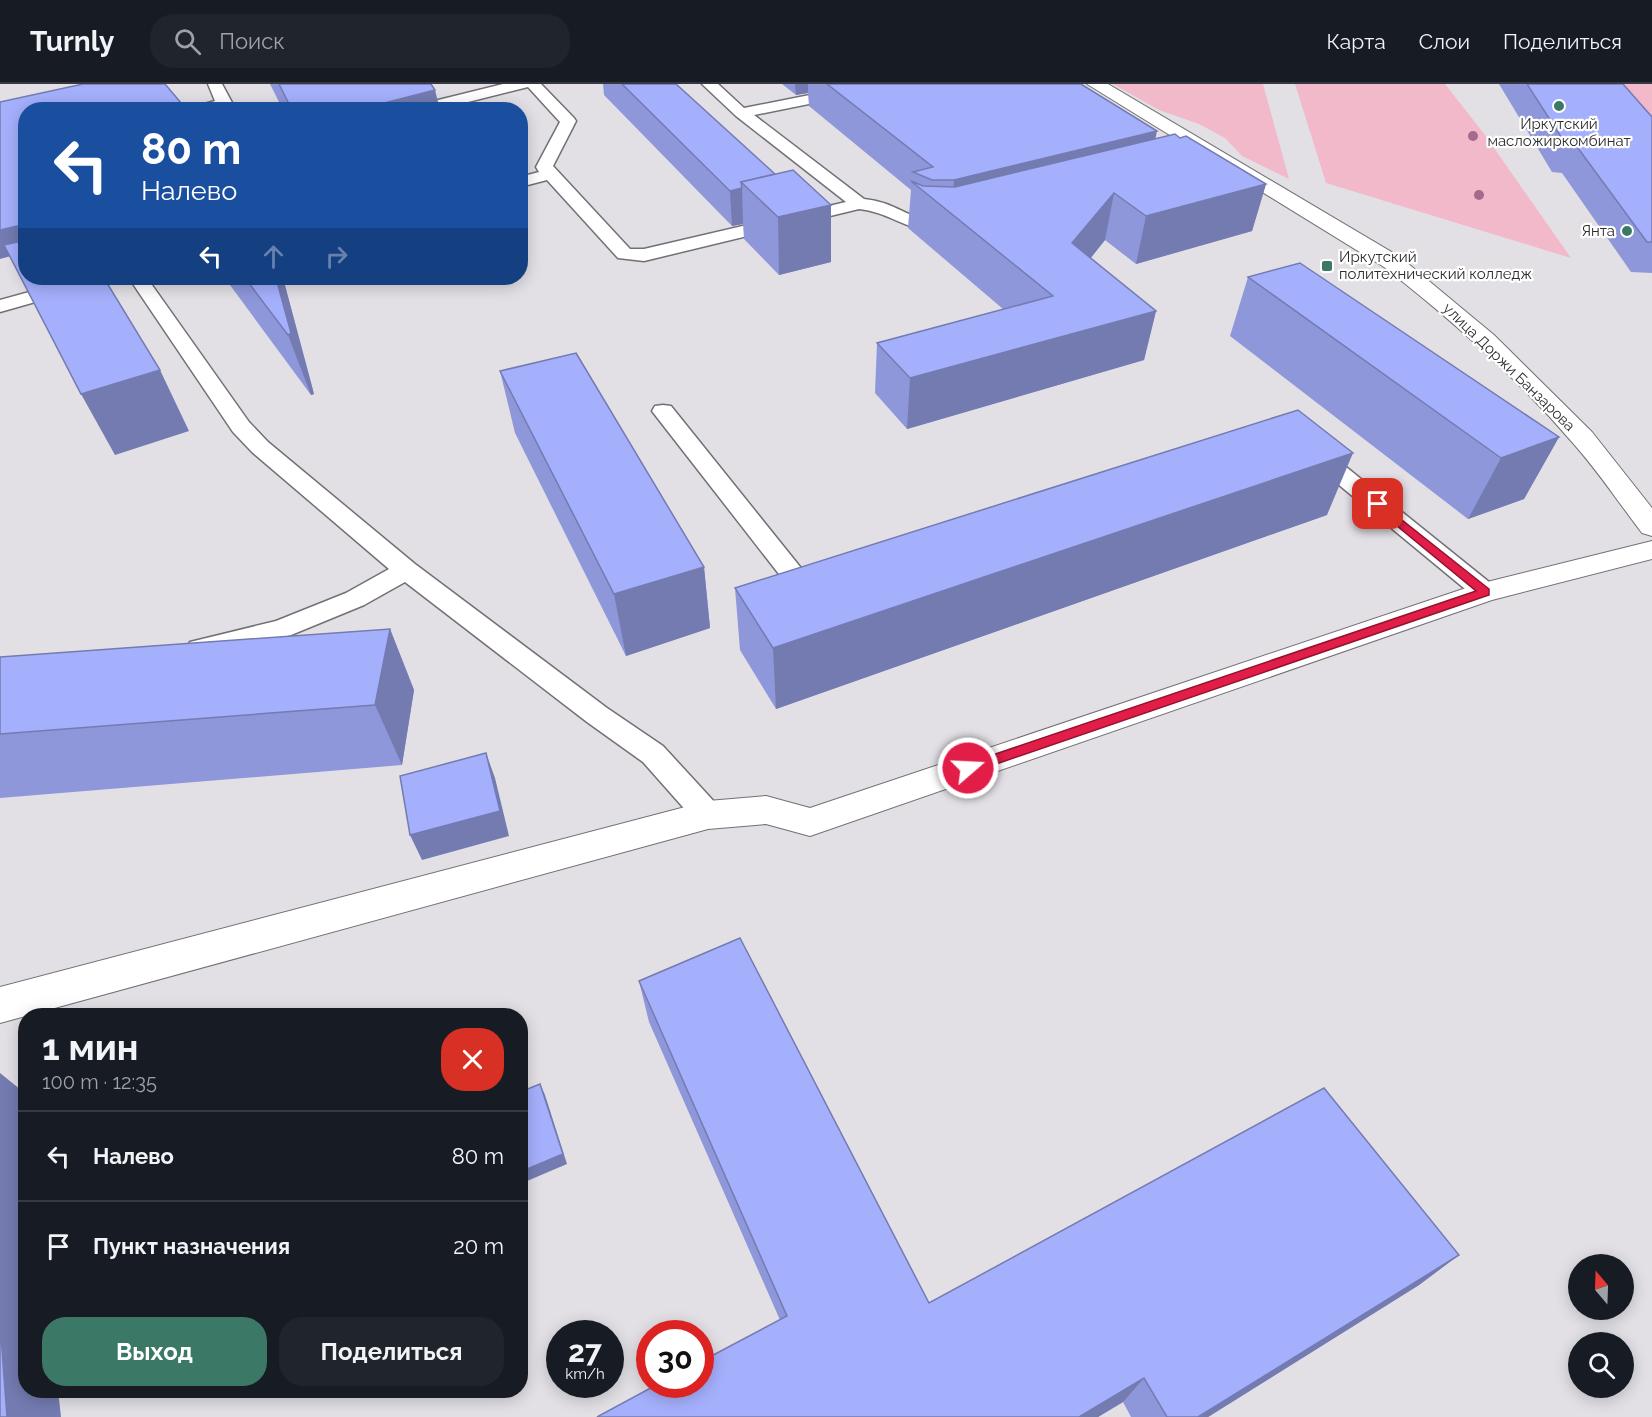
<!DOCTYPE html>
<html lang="ru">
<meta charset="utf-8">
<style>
body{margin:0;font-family:Raleway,sans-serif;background:#20242c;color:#f1f3f6;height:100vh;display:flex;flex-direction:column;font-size:22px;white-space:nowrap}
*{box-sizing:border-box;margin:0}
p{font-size:20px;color:#9ea1a6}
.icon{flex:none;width:33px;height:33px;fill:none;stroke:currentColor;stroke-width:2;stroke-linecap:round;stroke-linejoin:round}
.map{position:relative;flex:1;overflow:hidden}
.sheet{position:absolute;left:18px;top:924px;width:510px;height:390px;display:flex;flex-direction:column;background:#171b24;border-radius:24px;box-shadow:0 3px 15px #0003}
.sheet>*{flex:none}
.hud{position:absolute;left:18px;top:18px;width:510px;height:183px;border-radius:24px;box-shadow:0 3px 15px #0003;background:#1a4fa0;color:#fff;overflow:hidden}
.needle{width:39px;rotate:341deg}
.controls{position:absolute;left:1568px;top:1170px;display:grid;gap:12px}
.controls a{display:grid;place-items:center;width:66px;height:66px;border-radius:50%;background:#171b24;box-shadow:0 3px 15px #0003;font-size:30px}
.speed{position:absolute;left:546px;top:1236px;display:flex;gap:12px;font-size:30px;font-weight:700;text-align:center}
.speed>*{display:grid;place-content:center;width:78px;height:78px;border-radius:50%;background:#171b24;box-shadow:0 3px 15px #0003;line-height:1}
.speed small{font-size:15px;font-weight:400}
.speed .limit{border:9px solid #d22;background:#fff;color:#111}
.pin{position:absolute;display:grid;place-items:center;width:51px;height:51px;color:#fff;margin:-26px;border-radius:12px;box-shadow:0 3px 9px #0006}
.me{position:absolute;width:66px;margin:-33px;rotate:71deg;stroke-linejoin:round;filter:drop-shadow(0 0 4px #0008)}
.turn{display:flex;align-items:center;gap:21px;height:126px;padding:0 24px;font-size:27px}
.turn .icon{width:78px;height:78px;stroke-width:2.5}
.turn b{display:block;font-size:42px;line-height:51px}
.lanes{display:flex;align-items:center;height:57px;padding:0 24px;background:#0003;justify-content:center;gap:30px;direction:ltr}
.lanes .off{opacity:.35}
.round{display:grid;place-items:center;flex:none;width:63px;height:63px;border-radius:24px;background:#20242c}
.headline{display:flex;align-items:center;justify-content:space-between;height:102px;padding:0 24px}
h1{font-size:36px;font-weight:700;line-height:45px}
.cta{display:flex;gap:12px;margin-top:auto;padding:12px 24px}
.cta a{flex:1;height:69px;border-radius:24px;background:#3b7966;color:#fff;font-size:24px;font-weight:700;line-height:69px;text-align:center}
.cta a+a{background:#20242c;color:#f1f3f6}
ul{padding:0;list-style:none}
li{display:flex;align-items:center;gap:18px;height:90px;padding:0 24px;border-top:2px solid #363941}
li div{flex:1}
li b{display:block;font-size:22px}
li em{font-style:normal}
header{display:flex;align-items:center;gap:36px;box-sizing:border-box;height:84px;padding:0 30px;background:#171b24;border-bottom:2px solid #363941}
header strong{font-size:28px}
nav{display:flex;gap:33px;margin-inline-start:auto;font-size:21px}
.search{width:420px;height:54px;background:#20242c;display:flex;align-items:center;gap:15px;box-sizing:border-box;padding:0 21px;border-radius:24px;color:#9ea1a6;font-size:22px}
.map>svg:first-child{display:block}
.green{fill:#f2b9cb}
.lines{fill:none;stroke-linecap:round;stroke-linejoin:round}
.lane-casing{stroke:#727074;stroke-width:3}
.street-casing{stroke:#727074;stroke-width:2}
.lane{fill:#fff;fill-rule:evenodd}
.street{fill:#fff;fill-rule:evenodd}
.tree{fill:#a46a8a}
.wall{fill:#8e97da}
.shaded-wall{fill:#747bb1}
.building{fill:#a5b0fd;stroke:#747bb1;stroke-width:1.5}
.route{fill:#e11d48;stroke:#92132f;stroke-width:1.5}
.poi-dot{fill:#3b7966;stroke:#fff;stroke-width:2}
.labels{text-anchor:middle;stroke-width:4.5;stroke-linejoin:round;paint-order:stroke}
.far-poi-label{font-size:15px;fill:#2d2d2e;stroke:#fff}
.far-street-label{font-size:15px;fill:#2d2d2e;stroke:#fff}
</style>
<header>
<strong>Turnly</strong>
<div class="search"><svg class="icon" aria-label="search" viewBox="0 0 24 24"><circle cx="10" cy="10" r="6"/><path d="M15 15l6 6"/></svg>Поиск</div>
<nav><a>Карта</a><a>Слои</a><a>Поделиться</a></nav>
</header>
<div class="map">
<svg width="1652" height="1333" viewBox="0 0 1652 1333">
<rect width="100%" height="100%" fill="#e2e0e5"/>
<g class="green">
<path d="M1113 0H1263L1289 95 1242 72 1225 54 1199 40 1159 26Z"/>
<path d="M1295 0H1445L1485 51 1571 174 1326 99Z"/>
<path d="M1594 0H1652V49Z"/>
</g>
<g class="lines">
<defs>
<g id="lane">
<path d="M208 0H222L236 26H191L193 23 215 17Z"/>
<path d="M503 0H541L574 34 576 37 553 82 630 165H644L846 118 736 32 702 0H718L744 24 865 0H895L888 4 754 31 864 115C893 118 904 131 928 137 936 139 944 137 952 139L955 143 952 147C918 155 892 128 859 125L644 177 618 174 547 96 520 103V93L539 88 536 83 560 38 528 3 436 26H408L410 23Z"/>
<path d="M80 194H108L106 198 0 228V216Z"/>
<path d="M129 194H147L249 338 268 358 415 480 607 624 663 662 719 723 723 731 719 739 708 743 697 739 643 678 587 638 405 498 364 521 291 551 199 574 190 572 186 565 190 558 276 537 346 509 389 485 252 368 233 348Z"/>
<path d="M663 321 671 322 813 499 828 502 832 508 828 514 819 517 796 512 652 327 655 322Z"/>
<path d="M1312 360 1320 362 1494 502 1498 508 1494 514 1485 517 1476 514 1304 372 1301 367 1304 362Z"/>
</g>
<g id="street">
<path d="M1087 0H1108L1400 173 1494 251 1592 348 1652 424V452L1642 449C1619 419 1598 387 1572 358 1516 293 1452 236 1384 183Z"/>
<path d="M1652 457V475L1492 516 810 752 766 740 708 745 0 939V903L708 717 766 712 810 724 1475 501Z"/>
</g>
</defs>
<use href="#lane" class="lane-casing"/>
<use href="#street" class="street-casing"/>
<use href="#lane" class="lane"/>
<use href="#street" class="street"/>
</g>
<g class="tree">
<circle cx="1473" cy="52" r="5"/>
<circle cx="1479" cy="111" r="5"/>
</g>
<g class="wall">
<path d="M270 0H431L440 26H283Z"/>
<path d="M603 0H676L831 178 779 191 744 155 743 140 732 142 604 11Z"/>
<path d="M782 0H1081L1156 55 1266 100 1252 147 1136 180 1105 156 1090 174 1156 227 1144 276 907 345 875 309 877 259 1003 225 908 144 911 106 809 22 808 9 796 11Z"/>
<path d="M1499 0H1623L1652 33V189L1631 188 1562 89 1552 88Z"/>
<path d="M1248 193 1559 353 1524 415 1468 435 1230 252Z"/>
<path d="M225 194H283L314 310 311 311 227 197Z"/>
<path d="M500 287 704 483 710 544 626 572 515 349Z"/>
<path d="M1327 431 776 625 740 566 735 504Z"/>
<path d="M390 545 414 606 402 681 0 714V573Z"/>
<path d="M639 897 929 1219 1459 1171 1419 1201 1208 1333H1131L1123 1318 1098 1333H597L780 1236 649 938Z"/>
</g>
<g class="shaded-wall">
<path d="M795 0H808V9L796 11Z"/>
<path d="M435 6 440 26H357Z"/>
<path d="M1157 47 1149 86 951 130 954 96Z"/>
<path d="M1266 100 1252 147 1136 180 1146 132Z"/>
<path d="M742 104 743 140 732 142 730 107Z"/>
<path d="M1114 109 1105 156 1064 208 1072 159Z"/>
<path d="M831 121V178L779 191 778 133Z"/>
<path d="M26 140V194L11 172 0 175V146Z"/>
<path d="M276 194H283L314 310 311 311 288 251Z"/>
<path d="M1156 227 1144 276 907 345 910 294Z"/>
<path d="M160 286 189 347 115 371 81 310Z"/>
<path d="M1559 353 1524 415 1468 435 1501 374Z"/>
<path d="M1353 369 1327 431 776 625 773 564Z"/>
<path d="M704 483 710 544 626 572 614 510Z"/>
<path d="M390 545 414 606 402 681 375 621Z"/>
<path d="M486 669 495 694 509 752 422 776 410 751Z"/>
<path d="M0 989 26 1010V1306H58L61 1333H7L0 1238Z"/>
<path d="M540 1000 545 1011 567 1080 520 1100V1088Z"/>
<path d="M1459 1171 1419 1201 1208 1333H1198Z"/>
<path d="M1144 1294 1123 1318 1098 1333H1079Z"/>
</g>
<g class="building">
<path d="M83 0H165L187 26H26V140L0 146V18Z"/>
<path d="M279 0H431L435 6 357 26H292Z"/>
<path d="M622 0H676L775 90 741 98 742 104 730 107Z"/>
<path d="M827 0H1081L1157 47 954 96H932L913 88 933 83Z"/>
<path d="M1527 0H1623L1652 33V158H1647L1575 60 1565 59Z"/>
<path d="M1175 50 1180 54 1186 52 1266 100 1146 132 1114 109 1072 159 1156 227 910 294 877 259 1053 212 911 97 923 102 955 103Z"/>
<path d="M793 86 831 121 778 133 741 98Z"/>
<path d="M26 156V194H104L160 286 81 310 4 161Z"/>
<path d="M1300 179 1559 353 1501 374 1248 193Z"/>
<path d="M245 194H276L291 249 288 251Z"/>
<path d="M576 269 704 483 614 510 500 287Z"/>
<path d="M1298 326 1353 369 773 564 735 504Z"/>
<path d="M390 545 375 621 0 650V573Z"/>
<path d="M486 669 500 727 410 751 400 692Z"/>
<path d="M740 854 929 1219 1324 1004 1459 1171 1198 1333H1167L1144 1294 1079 1333H597L658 1300H700V1278L787 1232 639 897Z"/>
<path d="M540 1000 563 1070 520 1088V1008Z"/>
<path d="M0 1238 7 1333H0Z"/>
</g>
<path class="route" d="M1378 417 1489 505V511L973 688H963L961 684 963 681 1476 507 1374 423 1372 420Z"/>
<g class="poi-dot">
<circle cx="1559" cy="22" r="6"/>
<circle cx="1627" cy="147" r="6"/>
<rect x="1321" y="176" width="12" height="12" rx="3"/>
</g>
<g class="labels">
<g class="far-poi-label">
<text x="1559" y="45">Иркутский<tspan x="1559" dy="17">масложиркомбинат</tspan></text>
<text x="1615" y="152" text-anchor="end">Янта</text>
<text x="1339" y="178" text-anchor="start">Иркутский<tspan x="1339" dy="17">политехнический колледж</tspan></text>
</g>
<g class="far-street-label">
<text transform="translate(1509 283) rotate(44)" y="5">улица Доржи Банзарова</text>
</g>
</g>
</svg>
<div class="controls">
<a><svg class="needle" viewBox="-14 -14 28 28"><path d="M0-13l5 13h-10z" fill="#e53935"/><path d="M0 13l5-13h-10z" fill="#9ea1a6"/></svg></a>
<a><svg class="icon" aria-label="search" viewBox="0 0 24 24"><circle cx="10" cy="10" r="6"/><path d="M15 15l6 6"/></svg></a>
</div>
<div class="speed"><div>27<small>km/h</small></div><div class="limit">30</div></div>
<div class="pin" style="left:1378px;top:420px;background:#d93025"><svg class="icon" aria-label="arrive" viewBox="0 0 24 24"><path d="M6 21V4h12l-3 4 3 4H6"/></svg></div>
<svg class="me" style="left:968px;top:684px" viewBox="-20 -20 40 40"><circle r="17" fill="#e11d48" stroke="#fff" stroke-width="3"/><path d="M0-11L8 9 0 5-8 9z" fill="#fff"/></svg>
<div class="hud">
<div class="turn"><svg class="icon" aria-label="left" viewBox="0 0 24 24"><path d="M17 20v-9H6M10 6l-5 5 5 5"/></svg><div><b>80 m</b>Налево</div></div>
<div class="lanes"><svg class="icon" aria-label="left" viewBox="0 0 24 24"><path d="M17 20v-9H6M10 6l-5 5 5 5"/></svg><svg class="icon off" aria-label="ahead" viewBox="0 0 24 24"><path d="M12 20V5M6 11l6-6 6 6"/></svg><svg class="icon off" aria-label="right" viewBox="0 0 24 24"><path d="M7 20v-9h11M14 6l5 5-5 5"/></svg></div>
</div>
<section class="sheet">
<div class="headline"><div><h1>1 мин</h1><p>100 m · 12:35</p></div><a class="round" style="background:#d93025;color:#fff"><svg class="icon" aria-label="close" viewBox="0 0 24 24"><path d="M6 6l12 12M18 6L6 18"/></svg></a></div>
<ul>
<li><svg class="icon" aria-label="left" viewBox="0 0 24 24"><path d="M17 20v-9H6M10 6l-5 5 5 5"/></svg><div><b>Налево</b></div><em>80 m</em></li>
<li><svg class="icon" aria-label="arrive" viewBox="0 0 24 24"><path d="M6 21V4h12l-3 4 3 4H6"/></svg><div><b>Пункт назначения</b></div><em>20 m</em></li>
</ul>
<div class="cta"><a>Выход</a><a>Поделиться</a></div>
</section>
</div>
